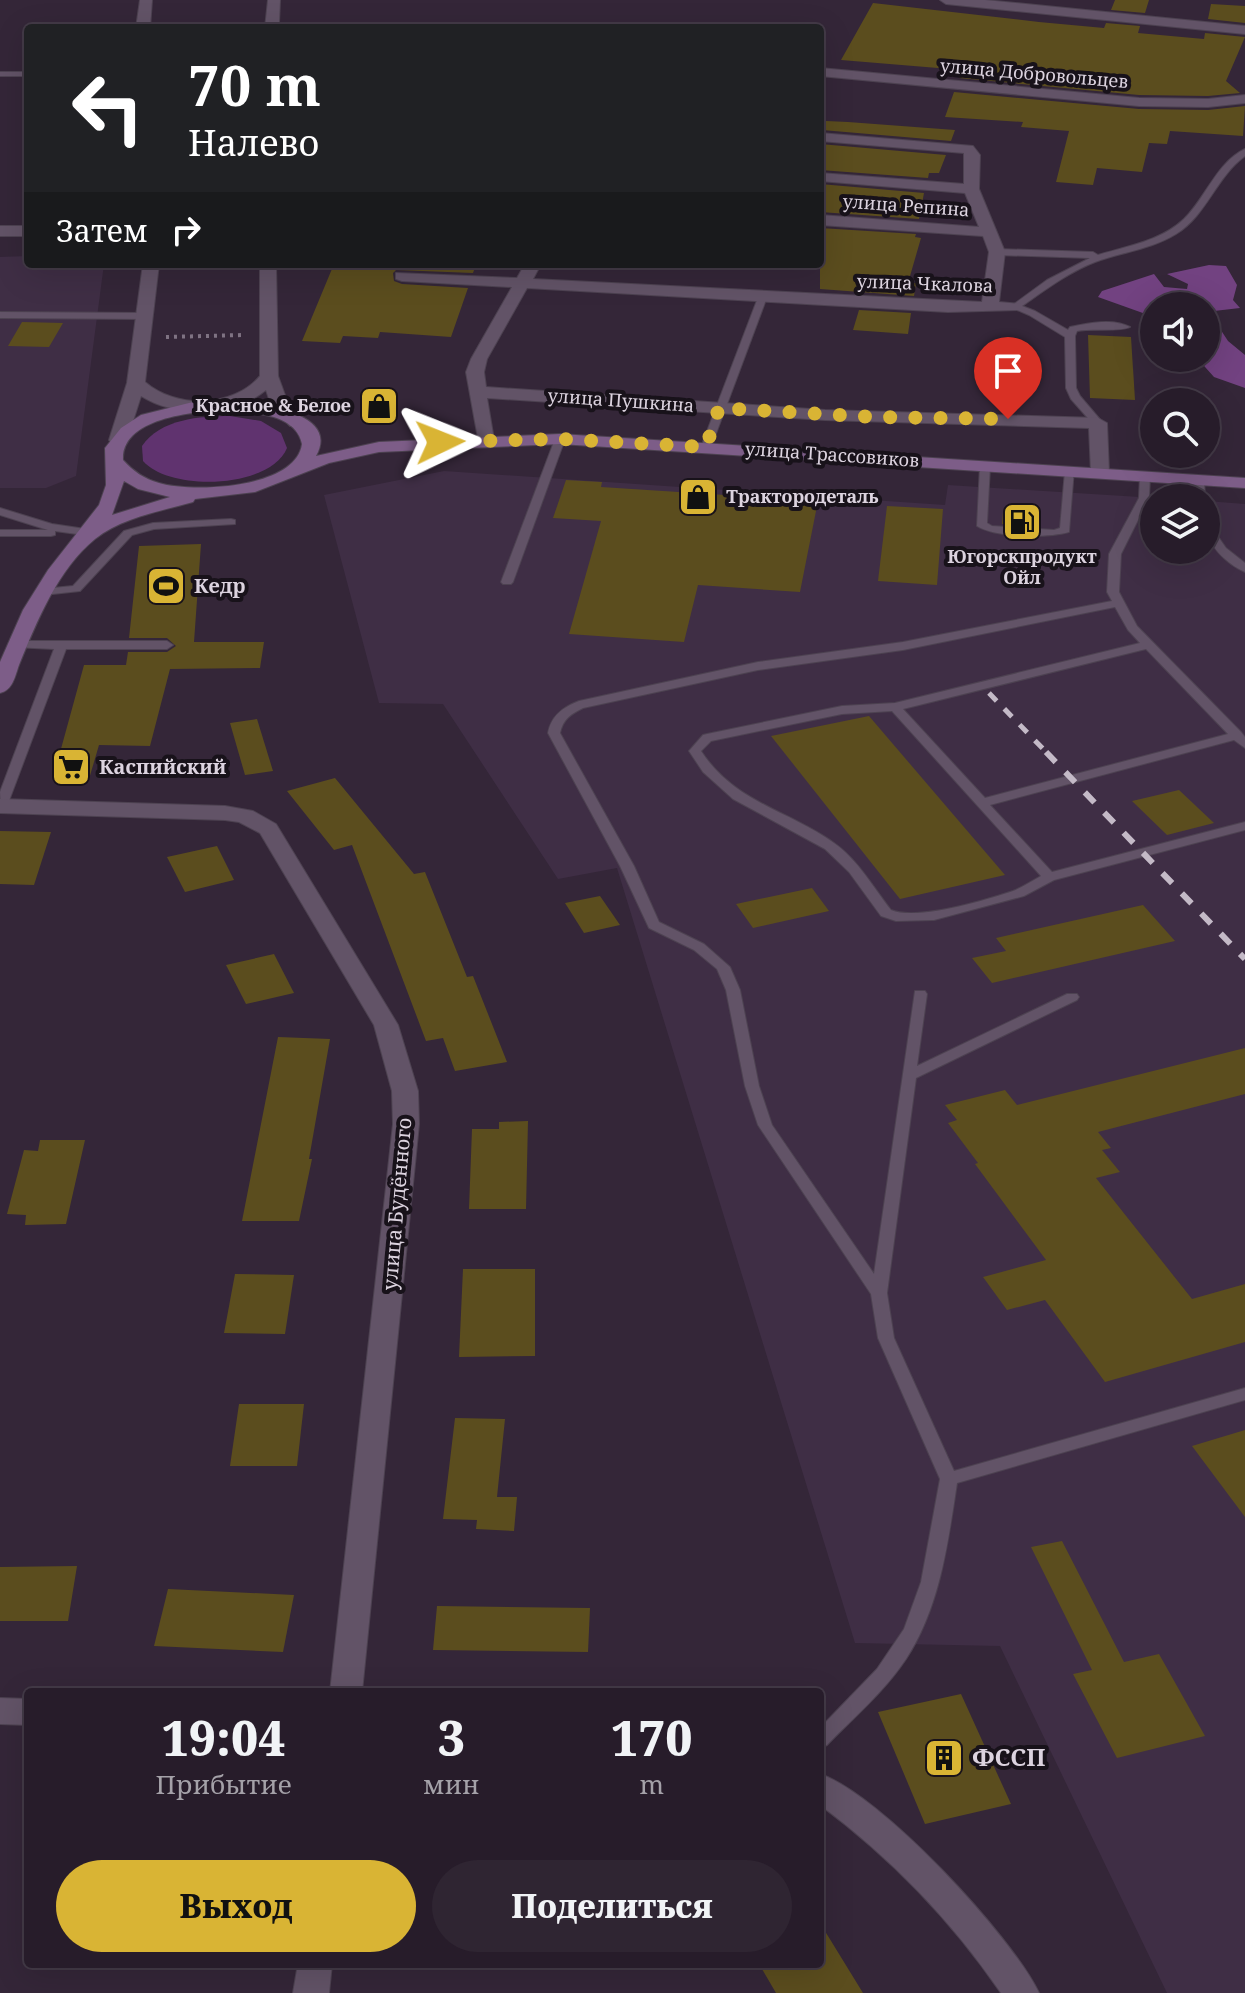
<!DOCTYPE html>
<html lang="ru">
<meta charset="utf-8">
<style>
body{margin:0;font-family:"Noto Serif",serif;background:#2f2532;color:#f1f3f6;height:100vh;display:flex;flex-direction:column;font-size:30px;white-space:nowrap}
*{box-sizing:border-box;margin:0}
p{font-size:26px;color:#a4a1a8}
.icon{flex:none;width:44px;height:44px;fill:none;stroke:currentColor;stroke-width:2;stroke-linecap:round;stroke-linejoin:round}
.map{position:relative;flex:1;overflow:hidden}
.details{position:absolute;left:24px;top:1688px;width:800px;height:280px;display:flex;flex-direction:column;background:#271c2a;border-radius:8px;box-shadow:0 8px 32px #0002,0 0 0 2px #433a47}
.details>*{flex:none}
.top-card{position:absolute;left:24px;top:24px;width:800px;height:244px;border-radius:8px;box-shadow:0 8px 32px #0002,0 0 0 2px #433a47;background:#202124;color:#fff;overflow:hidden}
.fabs{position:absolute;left:1140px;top:292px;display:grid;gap:16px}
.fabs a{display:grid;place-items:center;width:80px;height:80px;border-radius:50%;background:#271c2a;box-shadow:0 8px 32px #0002,0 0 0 2px #433a47;font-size:40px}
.pin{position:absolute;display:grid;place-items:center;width:68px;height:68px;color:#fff;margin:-82px -34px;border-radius:50% 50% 50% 0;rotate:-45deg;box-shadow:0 0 8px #0007}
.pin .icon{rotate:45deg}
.me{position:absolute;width:88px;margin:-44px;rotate:88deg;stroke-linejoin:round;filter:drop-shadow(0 0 6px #0008)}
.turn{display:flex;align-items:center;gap:28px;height:168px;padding:0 32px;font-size:36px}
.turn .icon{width:104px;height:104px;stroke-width:2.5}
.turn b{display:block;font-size:56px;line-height:68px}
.then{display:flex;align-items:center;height:76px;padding:0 32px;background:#0003;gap:16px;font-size:30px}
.eta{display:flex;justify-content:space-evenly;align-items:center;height:136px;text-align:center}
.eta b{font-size:48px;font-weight:800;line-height:56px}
.action{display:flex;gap:16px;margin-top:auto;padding:16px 32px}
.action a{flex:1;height:92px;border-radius:48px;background:#d9b434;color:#111;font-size:32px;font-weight:800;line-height:92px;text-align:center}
.action a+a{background:#2f2532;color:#f1f3f6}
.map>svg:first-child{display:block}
.built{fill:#3f2e45}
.green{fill:#60336f}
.forest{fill:#724281}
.building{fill:#5b4d1e}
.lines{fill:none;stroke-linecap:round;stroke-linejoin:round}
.service-casing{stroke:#4d4251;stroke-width:2}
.minor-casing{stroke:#4d4251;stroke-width:2}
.secondary-casing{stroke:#4d4251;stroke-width:2}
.path{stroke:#7f7383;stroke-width:4;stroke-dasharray:3 5;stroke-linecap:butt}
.service{fill:#625367;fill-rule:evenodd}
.minor{fill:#625367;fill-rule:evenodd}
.secondary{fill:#7d5d88;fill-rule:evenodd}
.rail-far1{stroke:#c4bac7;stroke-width:5;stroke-dasharray:11 11;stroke-linecap:butt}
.rail{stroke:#c4bac7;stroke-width:6;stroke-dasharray:14 14;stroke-linecap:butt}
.route{stroke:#d9b434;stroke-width:14;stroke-dasharray:0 25.2}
.labels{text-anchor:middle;stroke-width:8;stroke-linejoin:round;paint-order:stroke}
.far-street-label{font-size:18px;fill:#dcd3df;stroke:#18121a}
.far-poi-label{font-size:18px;font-weight:bold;fill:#dcd3df;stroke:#18121a;text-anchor:end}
.poi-label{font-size:20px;font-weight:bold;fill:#dcd3df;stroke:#18121a;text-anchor:start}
.street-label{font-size:20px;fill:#dcd3df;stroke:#18121a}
.near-poi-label{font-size:24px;font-weight:bold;fill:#dcd3df;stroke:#18121a;text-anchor:start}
</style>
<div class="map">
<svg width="1245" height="1993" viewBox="0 0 1245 1993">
<rect width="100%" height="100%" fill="#342638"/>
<g class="built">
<path d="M28 256V264H104L76 476 46 488H0V257Z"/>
<path d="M444 471 945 505 948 485 1156 498 1154 550H1206V501L1245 504V1993H1167L1000 1646 855 1643 617 868 558 879 443 704 379 703 324 495Z"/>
</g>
<path class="green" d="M230 416 261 421 281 433 287 448C270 489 170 492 143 461L142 446C160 419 200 416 230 416Z"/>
<path class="forest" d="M1209 265 1226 266 1237 285 1233 300 1240 308 1214 311 1211 315 1228 341 1245 355V388L1214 377 1197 358H1206V306H1154V317L1098 297 1102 291 1154 274 1164 287 1187 289 1188 284 1167 274Z"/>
<g class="building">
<path d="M1115 0H1149L1145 13 1111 10Z"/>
<path d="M873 3 1039 22 1104 28 1106 23 1140 26 1138 33 1204 39 1205 33 1245 37 1226 81 1240 93 1208 96 1139 95 959 78 962 70 841 60Z"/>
<path d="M1211 4 1245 6V23L1208 19Z"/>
<path d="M954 92 1139 109 1208 110 1245 106 1243 136 1170 131 1167 144 1149 143 1142 172 1097 168 1093 185 1056 182 1069 131 1021 127 1023 122 945 117Z"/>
<path d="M826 121 848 122 955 130 951 141 822 130Z"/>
<path d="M820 144 946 155 939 173H929L928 178 820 170Z"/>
<path d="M820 184 924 193 919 219 820 212Z"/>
<path d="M820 228 916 234 915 237 921 238 908 283H916L914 296 820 289Z"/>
<path d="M334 264H476L473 273 396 270 393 273 394 281 402 284 468 288 451 337 380 332 378 338 343 336 340 343 302 341Z"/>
<path d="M859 310 911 313 908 334 853 330Z"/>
<path d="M22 322 63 323 49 347 8 346Z"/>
<path d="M1088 335 1131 337 1135 400 1090 398Z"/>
<path d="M566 480 602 482 601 487 818 501 800 592 698 585 684 642 569 634 601 521 553 518Z"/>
<path d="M887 506 943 509 937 585 878 581Z"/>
<path d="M1003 512 1039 515 1038 526 1002 524Z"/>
<path d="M201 544 194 642H264L260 668 170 669 150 746 99 745 89 779 53 778 84 665H126L128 652H167L176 646 167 638H129L139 546Z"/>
<path d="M869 716 1005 875 900 899 771 736Z"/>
<path d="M257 719 273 771 245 775 230 723Z"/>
<path d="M335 778 414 874 425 872 467 977 473 976 507 1062 455 1071 443 1038 426 1041 352 845 334 850 287 791Z"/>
<path d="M1179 790 1214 823 1167 835 1132 801Z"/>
<path d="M0 831 51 832 34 885 0 884Z"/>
<path d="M217 846 234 880 185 892 167 857Z"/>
<path d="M812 888 829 911 753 928 736 904Z"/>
<path d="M600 896 620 925 584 933 565 903Z"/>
<path d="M1143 905 1175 941 992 983 972 958 1006 951 996 938Z"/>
<path d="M274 954 294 993 246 1004 226 965Z"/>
<path d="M278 1037 330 1039 309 1159H312L299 1221H242Z"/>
<path d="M1245 1048V1094L1098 1132 1111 1148 1102 1150 1120 1172 1096 1178 1192 1299 1245 1284V1342L1105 1382 1045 1300 1007 1310 983 1277 1046 1260 975 1164 978 1163 948 1123 957 1120 945 1105 1005 1090 1017 1105Z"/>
<path d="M528 1121 526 1209H469L472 1129H499V1122Z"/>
<path d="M40 1140H85L66 1224 25 1225 26 1215 7 1214 24 1150 38 1151Z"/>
<path d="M463 1269H535V1356L459 1357Z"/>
<path d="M235 1274 294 1275 285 1334 224 1333Z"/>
<path d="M239 1404H304L297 1466H230Z"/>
<path d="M455 1418 505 1419 497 1497H517L514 1531 476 1529 477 1520 443 1519Z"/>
<path d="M1245 1430V1517L1192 1446Z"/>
<path d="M1062 1541 1124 1662 1159 1654 1205 1736 1117 1758 1073 1674 1092 1670 1031 1547Z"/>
<path d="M77 1566 68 1621H0V1567Z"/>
<path d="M168 1589 294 1595 283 1652 154 1646Z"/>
<path d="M437 1606 590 1608 588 1652 433 1650Z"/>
<path d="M961 1694 1011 1804 925 1824 878 1712Z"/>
<path d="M820 1923 863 1993H776L759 1964H820Z"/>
</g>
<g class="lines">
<defs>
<g id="service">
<rect x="0" y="72" width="28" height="4"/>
<path d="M1245 149V156C1216 177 1207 215 1176 234 1152 249 1122 252 1095 262 1069 272 1045 290 1022 306L1035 311 1068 330 1070 327C1088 323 1113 318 1130 327 1121 332 1092 328 1077 331L1075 336 1076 388 1080 396 1103 423 1098 426 1094 425 1071 399 1066 388 1065 337 1029 315 1010 307 1047 280 1090 258 997 255 992 252 997 249 1093 252 1098 255C1127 246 1161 241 1184 219 1206 198 1216 163 1245 149Z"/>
<path d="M759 295 767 297 711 447 710 449H702L701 447Z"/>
<path d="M0 312 145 313 150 316 145 319 0 318Z"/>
<path d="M560 436 565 439 513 582 511 584H503L501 582 555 439Z"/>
<path d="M985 463 990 466 987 523 992 526 1054 530 1060 528 1065 471 1070 468 1074 469 1069 532C1048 538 996 538 977 526L980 466Z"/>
<path d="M1145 473 1150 476 1149 498 1121 554 1119 592 1137 626 1241 732 1245 737V748L1234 740 990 805 1052 872 1245 822V830L1054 880 1024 896 934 920 896 921 881 916 849 872 825 849 733 799 703 772 689 751 703 735 707 734 842 706 895 703 1140 643 1128 630 1115 607 903 650 758 670 583 708C571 714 563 719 560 733L634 866 659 922 704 944 730 967 740 990 759 1086 772 1125 874 1274 915 991H925L927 994 917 1066 1067 994H1077L1079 997 1077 1000 916 1078 887 1293 894 1338 954 1471 1245 1388V1400L957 1483C948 1543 940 1607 906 1659 884 1692 854 1717 827 1745L820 1748V1728L877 1669 904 1629 921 1582 940 1479 878 1338 871 1294 758 1125 745 1086 726 990 717 969 694 950 649 928 620 866 548 733C551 716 563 707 579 701L758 662 903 642 1112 601 1107 592 1109 554 1139 498 1140 476ZM1146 649 1228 734 985 798 903 709ZM892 711 1041 876C1032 881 1023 887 1013 891 986 900 917 921 891 910 873 887 858 860 834 843 788 810 735 803 701 751L711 741 842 714Z"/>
<path d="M1199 477 1204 480 1205 498H1195L1194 480Z"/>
<path d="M0 508 52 524 92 530 97 533 92 536 55 531V535L51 536H0V530H48L0 515Z"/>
<path d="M231 519 235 520V524L154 529 132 535 80 591 43 595 37 592 43 589 73 586 124 531 153 523Z"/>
<path d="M1206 524 1210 525 1226 548 1245 563V572C1227 564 1206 545 1206 524Z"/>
<path d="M17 641H167L173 645 167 649H66L7 806 1 810 0 792 54 649 13 647V643Z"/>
</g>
<g id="minor">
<path d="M140 0H152L150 28H136Z"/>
<path d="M268 0H280L279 23 322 24 329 28H265Z"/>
<path d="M940 0H985L1245 26V34L946 4Z"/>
<path d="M820 68 1139 98 1208 99 1245 95V103L1208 107 1139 106 820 76Z"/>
<path d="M820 133 973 146 980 155 979 189 1005 252 999 302 1021 304V310L948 312 527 288 487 359 484 372 486 387 825 410 1098 418 1107 423 1109 473 1106 477 1100 478 1091 473 1089 428 825 420 487 398 494 440 485 445 479 444 466 372 471 359 512 287 402 281 396 279V273L517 278 525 264H541L533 279 982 302 989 252 983 236 820 225V215L979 227 965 193 820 181V173L964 184V153L820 141Z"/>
<rect x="0" y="226" width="28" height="10"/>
<path d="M143 264H159L145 382C176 409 233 408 260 376V264H276L278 376 289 406 305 422 302 426H290L272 408 266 390C233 417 176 418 141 396L127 440 118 445 112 444 109 440 127 383Z"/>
<path d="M0 799 225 806 253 811 276 824 398 1025 418 1091 419 1124 362 1692H330L393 1124 392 1091 374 1025 260 833 239 822 225 820 0 813Z"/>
<path d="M0 1698 28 1699V1725L0 1724Z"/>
<path d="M820 1774C880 1794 1011 1935 1039 1993H1001C951 1920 891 1858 820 1805Z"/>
<path d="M298 1964H332L329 1993H293Z"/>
</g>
<path id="secondary" d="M201 400C227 400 345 404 316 456L379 442 560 434 1245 478V488L560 444 379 452 329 463 255 492 195 499 193 502C161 511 121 518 95 539 58 569 37 621 19 665 15 676 13 690 0 693V662L23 610 48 570 99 505 106 485 105 448 121 428 141 415ZM230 410C255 413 296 414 302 444 296 489 192 493 159 483 144 479 133 471 123 460 121 416 200 411 230 410ZM124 481 138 489 170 497 112 515Z"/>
</defs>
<use href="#service" class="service-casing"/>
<use href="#minor" class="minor-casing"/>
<use href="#secondary" class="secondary-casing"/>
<path class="path" d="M166 337 244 335"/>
<use href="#service" class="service"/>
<use href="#minor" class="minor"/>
<use href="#secondary" class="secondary"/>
<path class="rail-far1" d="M989 693 1048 754"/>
<path class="rail" d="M1046 752 1245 959"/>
</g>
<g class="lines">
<path class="route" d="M440 442 560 439 706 447 719 408 873 417 1008 419"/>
</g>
<defs>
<symbol id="shop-square" viewBox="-11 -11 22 22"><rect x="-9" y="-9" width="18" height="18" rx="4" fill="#d9b434" stroke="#18121a"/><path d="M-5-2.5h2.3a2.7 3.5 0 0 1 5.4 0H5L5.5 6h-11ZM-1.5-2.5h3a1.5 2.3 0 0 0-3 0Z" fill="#111"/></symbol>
<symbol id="fuel-square" viewBox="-11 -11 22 22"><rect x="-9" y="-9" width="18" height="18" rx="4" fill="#d9b434" stroke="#18121a"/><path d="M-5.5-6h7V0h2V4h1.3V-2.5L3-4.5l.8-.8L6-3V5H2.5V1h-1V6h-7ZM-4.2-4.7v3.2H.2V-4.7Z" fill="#111"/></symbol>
<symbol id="stadium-square" viewBox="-11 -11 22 22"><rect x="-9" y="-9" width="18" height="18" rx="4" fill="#d9b434" stroke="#18121a"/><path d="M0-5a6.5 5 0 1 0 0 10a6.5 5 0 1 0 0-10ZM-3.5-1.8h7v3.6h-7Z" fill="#111"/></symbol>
<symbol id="supermarket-square" viewBox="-11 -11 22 22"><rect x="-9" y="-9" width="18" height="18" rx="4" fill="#d9b434" stroke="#18121a"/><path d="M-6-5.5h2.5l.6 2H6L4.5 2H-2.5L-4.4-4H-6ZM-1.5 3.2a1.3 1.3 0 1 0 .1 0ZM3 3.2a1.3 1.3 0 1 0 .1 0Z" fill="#111"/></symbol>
<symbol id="building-square" viewBox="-11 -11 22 22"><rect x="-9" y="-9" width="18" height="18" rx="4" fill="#d9b434" stroke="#18121a"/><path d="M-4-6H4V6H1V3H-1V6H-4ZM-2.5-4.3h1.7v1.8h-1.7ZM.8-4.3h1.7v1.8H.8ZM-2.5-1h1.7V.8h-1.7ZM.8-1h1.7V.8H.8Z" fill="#111"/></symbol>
</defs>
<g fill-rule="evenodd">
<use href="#shop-square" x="357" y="384" width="44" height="44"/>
<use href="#shop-square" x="676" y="475" width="44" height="44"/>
<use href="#fuel-square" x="1000" y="500" width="44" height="44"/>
<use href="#stadium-square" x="144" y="564" width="44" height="44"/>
<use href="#supermarket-square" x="49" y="745" width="44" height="44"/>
<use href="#building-square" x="922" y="1736" width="44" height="44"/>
</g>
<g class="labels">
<g class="far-street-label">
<text transform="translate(1034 74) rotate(5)" y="6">улица Добровольцев</text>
<text transform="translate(906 206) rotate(4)" y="6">улица Репина</text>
<text transform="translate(925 284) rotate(2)" y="6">улица Чкалова</text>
<text transform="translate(621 401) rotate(4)" y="6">улица Пушкина</text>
<text transform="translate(832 455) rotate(4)" y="6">улица Трассовиков</text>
</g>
<g class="far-poi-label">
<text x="351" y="412">Красное &amp; Белое</text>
<text x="726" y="503" text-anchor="start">Трактородеталь</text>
<text x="1022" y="563" text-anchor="middle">Югорскпродукт<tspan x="1022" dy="21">Ойл</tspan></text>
</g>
<g class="poi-label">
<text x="194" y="593">Кедр</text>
<text x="99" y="774">Каспийский</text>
</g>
<g class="street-label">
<text transform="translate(397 1204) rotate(-85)" y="7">улица Будённого</text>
</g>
<g class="near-poi-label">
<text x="972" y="1766">ФССП</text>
</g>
</g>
</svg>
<div class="fabs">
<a><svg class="icon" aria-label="sound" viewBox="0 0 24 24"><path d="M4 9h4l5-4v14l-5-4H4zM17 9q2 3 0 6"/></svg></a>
<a><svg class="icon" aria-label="search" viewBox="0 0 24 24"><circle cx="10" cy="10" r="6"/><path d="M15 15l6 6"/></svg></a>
<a><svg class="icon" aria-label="layers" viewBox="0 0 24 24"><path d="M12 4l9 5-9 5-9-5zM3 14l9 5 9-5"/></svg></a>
</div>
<div class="pin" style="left:1008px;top:419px;background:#d93025"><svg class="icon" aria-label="arrive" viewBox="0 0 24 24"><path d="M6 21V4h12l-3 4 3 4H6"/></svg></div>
<svg class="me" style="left:440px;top:442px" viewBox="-20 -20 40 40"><path d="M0-17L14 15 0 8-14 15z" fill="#d9b434" stroke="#fff" stroke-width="4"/></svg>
<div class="top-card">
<div class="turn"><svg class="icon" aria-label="left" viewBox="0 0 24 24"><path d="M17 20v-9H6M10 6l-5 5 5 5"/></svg><div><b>70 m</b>Налево</div></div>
<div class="then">Затем<svg class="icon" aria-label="right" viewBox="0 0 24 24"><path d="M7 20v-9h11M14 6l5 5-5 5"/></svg></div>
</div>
<section class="details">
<div class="eta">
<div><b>19:04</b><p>Прибытие</p></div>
<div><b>3</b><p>мин</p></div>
<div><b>170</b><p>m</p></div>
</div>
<div class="action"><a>Выход</a><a>Поделиться</a></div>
</section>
</div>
